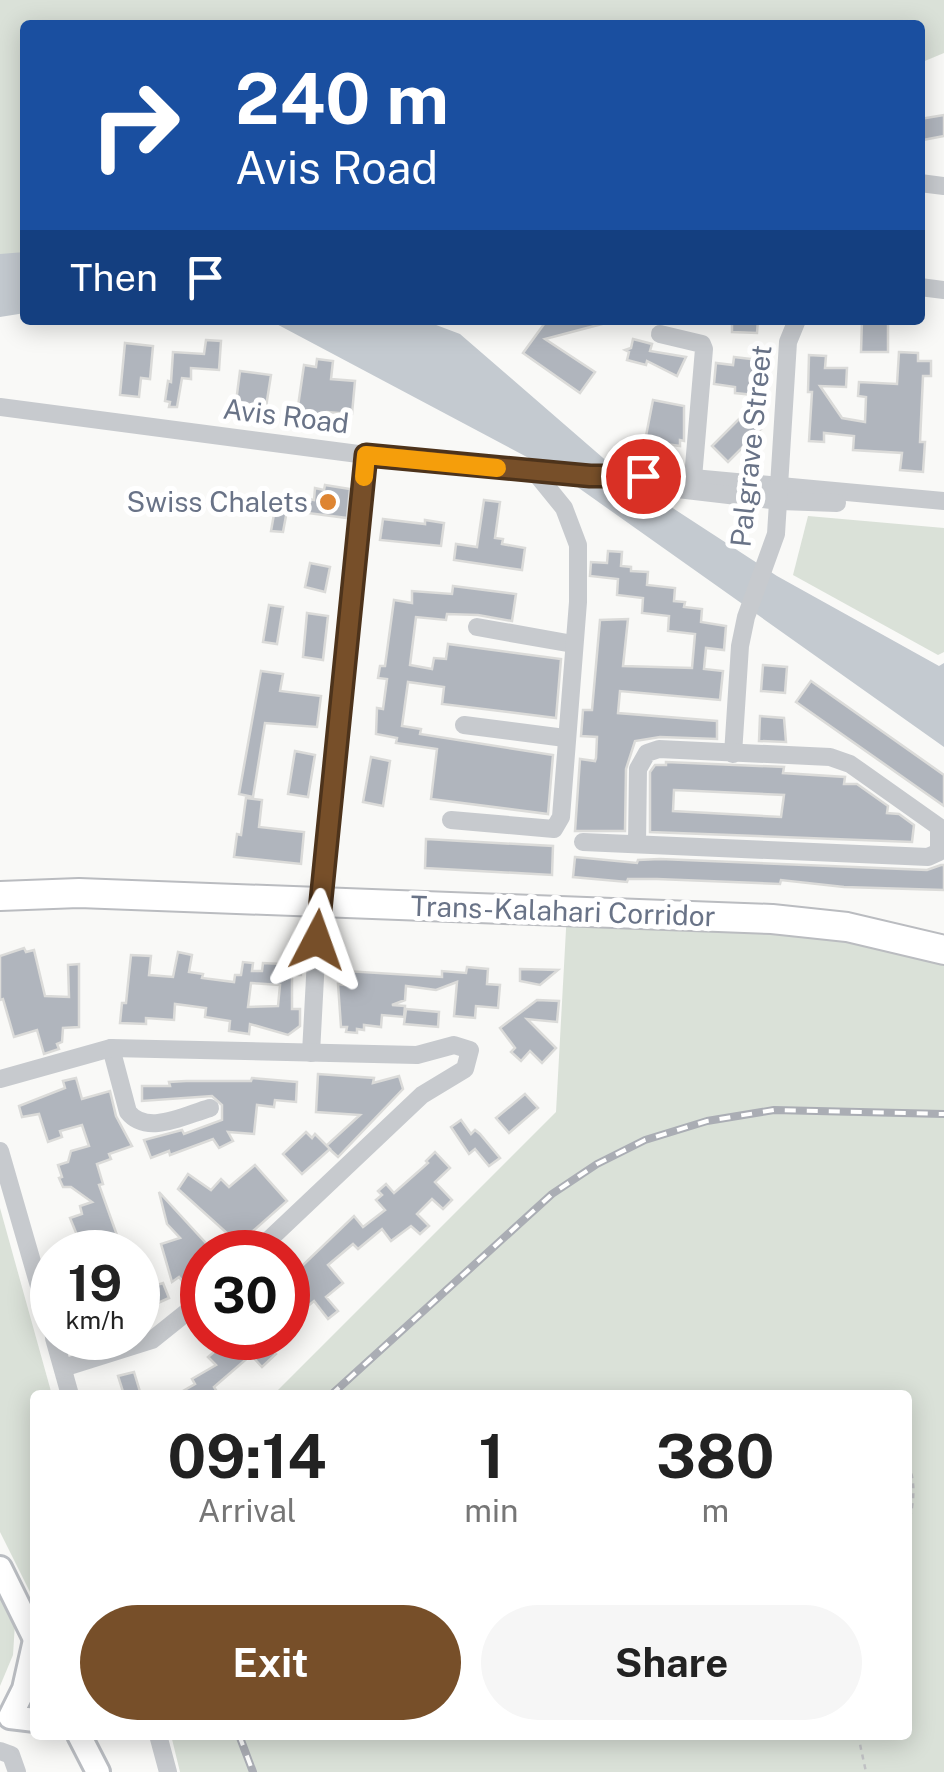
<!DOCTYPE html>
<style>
body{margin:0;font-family:"Public Sans",sans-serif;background:#f6f6f6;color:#222;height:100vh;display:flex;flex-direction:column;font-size:38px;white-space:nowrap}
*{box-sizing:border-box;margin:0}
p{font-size:32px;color:#767676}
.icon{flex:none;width:55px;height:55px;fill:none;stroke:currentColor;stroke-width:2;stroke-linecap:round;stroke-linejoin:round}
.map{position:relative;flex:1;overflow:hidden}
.drawer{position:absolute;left:30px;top:1390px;width:882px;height:350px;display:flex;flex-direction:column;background:#fff;border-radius:10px;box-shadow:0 5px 25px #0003}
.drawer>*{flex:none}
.hud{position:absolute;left:20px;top:20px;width:905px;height:305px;border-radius:10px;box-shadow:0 5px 25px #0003;background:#1a4fa0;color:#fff;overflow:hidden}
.speed{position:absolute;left:30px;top:1230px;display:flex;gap:20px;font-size:50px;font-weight:700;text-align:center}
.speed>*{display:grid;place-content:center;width:130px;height:130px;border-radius:50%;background:#fff;box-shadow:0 5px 25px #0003;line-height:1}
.speed small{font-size:25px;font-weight:400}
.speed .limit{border:15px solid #d22;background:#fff;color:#111}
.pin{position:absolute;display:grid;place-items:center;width:85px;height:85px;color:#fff;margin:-42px;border:5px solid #fff;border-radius:50%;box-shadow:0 2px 10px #0007}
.me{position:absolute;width:110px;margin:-55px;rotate:4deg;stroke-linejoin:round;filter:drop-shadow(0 0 8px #0008)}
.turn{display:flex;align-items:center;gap:35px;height:210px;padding:0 50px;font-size:45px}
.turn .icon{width:130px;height:130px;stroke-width:2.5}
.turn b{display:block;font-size:70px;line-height:85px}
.then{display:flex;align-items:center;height:95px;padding:0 50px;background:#0003;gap:20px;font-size:38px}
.eta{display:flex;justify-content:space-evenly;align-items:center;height:170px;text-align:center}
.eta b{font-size:60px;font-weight:700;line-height:70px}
.primary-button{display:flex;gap:20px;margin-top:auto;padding:20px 50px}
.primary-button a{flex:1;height:115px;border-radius:60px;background:#774f29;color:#fff;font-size:40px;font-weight:700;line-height:115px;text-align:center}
.primary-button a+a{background:#f6f6f6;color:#222}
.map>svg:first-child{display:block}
.green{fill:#dae1d8}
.water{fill:#c4cad0}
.building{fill:#b0b5bd;stroke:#dbdbd9;stroke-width:2.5;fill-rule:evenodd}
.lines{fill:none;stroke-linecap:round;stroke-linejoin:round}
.major-casing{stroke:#babdc2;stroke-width:28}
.highway-casing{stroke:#babcc0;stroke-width:32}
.path{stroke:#c1c2c5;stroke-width:2.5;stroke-dasharray:5 5;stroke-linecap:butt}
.minor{stroke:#c7cace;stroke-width:18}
.major{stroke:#fff;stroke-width:22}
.highway{stroke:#fff;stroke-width:28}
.rail-casing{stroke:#aaadb4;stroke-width:8}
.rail{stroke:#fff;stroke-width:4;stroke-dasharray:11;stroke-linecap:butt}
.route-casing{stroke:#4d331b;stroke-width:25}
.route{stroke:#774f29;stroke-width:18}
.slow{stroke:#f59e0b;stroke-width:18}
.poi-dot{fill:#de8532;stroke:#fff;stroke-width:4}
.labels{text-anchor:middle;stroke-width:10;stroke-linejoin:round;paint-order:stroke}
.street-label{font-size:28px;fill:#697387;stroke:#fff}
.poi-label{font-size:28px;fill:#697387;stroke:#fff;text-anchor:end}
</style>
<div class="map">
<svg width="944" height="1772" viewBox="0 0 944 1772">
<rect width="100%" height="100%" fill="#f9f9f7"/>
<g class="green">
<path d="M0 0H944V53L920 63V25H25V254H0Z"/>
<path d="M808 516 944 528V652L938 655 793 575Z"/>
<path d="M567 911 944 950V1772H180L171 1735H908V1395H273L556 1112Z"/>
<path d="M0 1208 52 1395H35V1602L0 1532Z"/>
<path d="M0 1595 15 1623 13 1655 0 1686Z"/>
</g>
<g class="water">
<path d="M25 252V313L0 317V254Z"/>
<path d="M269 320H423L460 334 625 477 777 576 939 666 944 663V747L559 474Z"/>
</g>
<g class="building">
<path d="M944 115V136L923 140 920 119Z"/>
<path d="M547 320H602V324L545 339 595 372 580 393 523 353Z"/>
<path d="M732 320H758L757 333 732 332Z"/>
<path d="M862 320H888V352H861Z"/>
<path d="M633 339 652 344 650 351 686 357 677 376 647 361 646 365 627 360 629 352 625 350 631 348Z"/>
<path d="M206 340 221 341 219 370 191 368V379L182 378 177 407H169L170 402 165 401 168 381 171 382 173 352 204 354Z"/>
<path d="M125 343 153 346 150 379 141 378 139 397 120 395Z"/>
<path d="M899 352 918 353V361H931V376H923L920 442H925L923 472 900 470 902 453 853 450 854 436 824 433V442L809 441 812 392H808L809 355 826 356 825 368H847L846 387 820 386 842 418 865 422 866 397 858 396 859 382 897 384Z"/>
<path d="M734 357 768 361 764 396 735 393V387L714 384 716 363 733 365Z"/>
<path d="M317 359 333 361 331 379 355 381 352 414 327 412 326 423 296 420 304 365 316 367Z"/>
<path d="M240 371 271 375 266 407 236 402Z"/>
<path d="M653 400 684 406V441L680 440V446L645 441Z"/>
<path d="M745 413 761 429 728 462 712 446Z"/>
<path d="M325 485 350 489 347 518 300 512 302 498 314 500 315 488 324 490Z"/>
<path d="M484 500 500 502 495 538 503 539 502 544 525 548 522 570 454 560 456 544 477 547Z"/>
<path d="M276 503 288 505 283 532 271 531Z"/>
<path d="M383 519 425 524V520L444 523 441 546 380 540Z"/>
<path d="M608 551 622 552 621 566 631 567V571L648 572 647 585 675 588 674 601 685 602 684 607 702 609 701 622 726 626 724 650 706 648 704 669 723 671 720 700 620 691 618 713 717 721V739L660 737 635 741 626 769 625 831H575L580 759 595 761 596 758 597 737 581 736 583 710H592L600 620 628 619 623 666 692 668 695 634 668 631 669 616 642 613 643 598 617 595 618 579 590 576 591 562 607 563Z"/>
<path d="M310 563 330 567 325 592 305 587Z"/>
<path d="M453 586 516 594 512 621 478 615 447 614 446 620 416 617 410 665 432 669 434 658 446 659 448 644 561 659 556 718 442 704 444 687 408 682 402 726 421 729 420 734 553 755 548 814 431 799 437 749 396 743 397 738 376 734 377 708 383 709 387 679 378 678 380 666H385L394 600 412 603V591L452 594Z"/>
<path d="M269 605 283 607 277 644 263 642Z"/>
<path d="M307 613 328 616 323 660 303 657Z"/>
<path d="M763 665 787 667 785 693 761 691Z"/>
<path d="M261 671 283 674 280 691 321 696 317 727 265 723 253 797 239 794Z"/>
<path d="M811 681 944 775V806L796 702Z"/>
<path d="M760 716 784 718 786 742 759 741Z"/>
<path d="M295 751 315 755 308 797 288 794Z"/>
<path d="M371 757 390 761 383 806 363 802Z"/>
<path d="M666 762 784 767 783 773 845 777 844 784H857L888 806 887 813 899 814 914 825 912 842 650 832V772L655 765H666ZM674 790 784 795 781 817 673 811Z"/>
<path d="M246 798 262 800 259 827 304 832 301 864 234 857 237 834 241 835Z"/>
<path d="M426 839 553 846 552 875 425 868Z"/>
<path d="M575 857 637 863 638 860 660 859 927 870 941 865H944V890L844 887 781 880 780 884 657 879H628L627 882 573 877Z"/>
<path d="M24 948 26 952 34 950 45 996 69 997 68 965 79 964V1027L63 1028 62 1042 57 1044 59 1049 44 1054 37 1030 14 1037 3 999 0 1000V956Z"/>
<path d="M178 952 192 955 189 972 203 974 202 978 234 982 235 975H241L243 962 253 963 252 971H262L263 963 302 965 301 975H292V1009H300V1026L288 1035 250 1024 249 1034 229 1031 230 1021 205 1017 206 1008 175 1004 174 1020 146 1018V1024L120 1023 122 1003H126L131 955 151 956 149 975 173 977ZM251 983 280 985 278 1006 248 1007Z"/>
<path d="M467 967 488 969 487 984 500 985 498 1008 476 1006 475 1018 454 1016 457 982 436 990 406 986 405 1000 392 1005 405 1006 404 1017 382 1015 381 1027 364 1025V1030L357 1029V1033L346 1032 347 1027H341L338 984 345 985 346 971 442 977V971L466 973Z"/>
<path d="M520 969 558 970 540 985 520 981Z"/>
<path d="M537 1000 559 1001 557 1022 527 1019 556 1048 542 1063 530 1051 521 1061 511 1052 515 1048 500 1028Z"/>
<path d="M406 1009 439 1012 438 1027 404 1024Z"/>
<path d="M318 1074 374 1078 373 1083 399 1076 403 1089 338 1157 326 1146 360 1115 316 1112Z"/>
<path d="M76 1078 82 1099 110 1091 116 1116 132 1146 109 1154 111 1159 97 1164 103 1184 99 1185 123 1252H87L82 1234 77 1235 70 1218 82 1214 80 1206 92 1202 71 1187H63L59 1178 62 1177 58 1165 68 1162 71 1151 89 1146 82 1125 60 1131 62 1137 48 1142 39 1114 22 1117 19 1106 65 1088 63 1081Z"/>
<path d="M252 1078 297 1082 296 1102 275 1100 274 1107 257 1105 254 1134 228 1132 233 1141 219 1148 213 1139 170 1155 169 1151 151 1158 144 1140 182 1130 184 1134 222 1120V1105L212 1096 142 1101V1086H170L169 1082 186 1081H251Z"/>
<path d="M525 1094 538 1108 509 1133 496 1118Z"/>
<path d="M461 1120 471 1134 475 1130 480 1134 500 1158 489 1166 475 1149 469 1154 451 1127Z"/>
<path d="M306 1132 312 1138 315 1134 330 1149 302 1174 283 1154Z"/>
<path d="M435 1152 450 1168 435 1182 452 1200 443 1209 432 1199 417 1214 429 1226 420 1234 411 1226 391 1241 382 1229 358 1249 353 1244 328 1265 343 1283 326 1297 338 1311 328 1319 314 1301 308 1306 303 1300 288 1312V1254L300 1268 354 1216 363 1227 385 1210 376 1200 382 1195 378 1191 386 1184 394 1193 428 1163 426 1161Z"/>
<path d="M255 1165 287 1201 253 1231 257 1234 240 1245 178 1189 188 1174 211 1190 221 1179 229 1187Z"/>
<path d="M159 1192 214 1252H202V1274L187 1287 179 1277 172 1282 161 1244 180 1238 167 1224Z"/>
<path d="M163 1283 169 1298 138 1312V1291Z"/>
<path d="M210 1338H261L276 1354 262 1367 251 1355 214 1387 219 1395H176L195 1384 192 1379 216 1365 208 1357 220 1347Z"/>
<path d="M134 1372 141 1395H124L118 1376Z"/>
</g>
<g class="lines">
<defs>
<g id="major">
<path d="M0 1568 35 1639"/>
<path d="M35 1640 24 1689 10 1717 35 1720"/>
<path d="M79 1735 98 1772"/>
</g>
<path id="highway" d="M0 896 79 893 772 919 847 927 944 950"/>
</defs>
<use href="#major" class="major-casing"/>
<use href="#highway" class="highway-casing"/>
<g class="path">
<path d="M908 1464C917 1484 913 1506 908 1527"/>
<path d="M858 1735 866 1772"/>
</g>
<g class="minor">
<path d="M920 183 944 186"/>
<path d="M920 287 944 290"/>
<path d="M660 334 702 344 704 349 693 478"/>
<path d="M0 407 366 455 559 474 693 478 944 501"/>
<path d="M669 488 780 501 837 503"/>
<path d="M477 627 573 644"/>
<path d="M464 725 565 738"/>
<path d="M733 754 740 646 746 617 776 534 788 342 797 320"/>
<path d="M451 820 554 829 561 817 578 602V545L564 508 534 471"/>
<path d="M583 842 928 857 939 852V827L850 764 830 757 659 749 647 753 638 769 637 844"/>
<path d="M111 1048 128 1112C147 1136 185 1115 210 1108"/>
<path d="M311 1053 319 902 366 455"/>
<path d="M0 1079 111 1048 417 1055 454 1045 470 1050 465 1069 422 1095 256 1252"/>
<path d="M0 1151 52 1331"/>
<path d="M54 1338 70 1395"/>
<path d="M63 1368 152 1340 202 1300"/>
<path d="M158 1735 168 1772"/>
<path d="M0 1751 11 1755 17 1772"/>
</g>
<use href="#major" class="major"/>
<use href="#highway" class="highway"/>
<defs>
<g id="rail">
<path d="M331 1395 552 1194 597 1164 645 1140 707 1121 774 1110 944 1114"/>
<path d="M239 1735 253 1772"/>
</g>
</defs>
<use href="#rail" class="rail-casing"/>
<use href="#rail" class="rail"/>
</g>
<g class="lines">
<defs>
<path id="route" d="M317 940 366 455 590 476H643"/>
</defs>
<use href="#route" class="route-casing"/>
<use href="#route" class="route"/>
<path class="slow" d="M364 477 366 455 497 468"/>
</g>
<circle class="poi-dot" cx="328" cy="502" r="10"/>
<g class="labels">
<g class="street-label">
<text transform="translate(286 416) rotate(7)" y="10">Avis Road</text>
<text transform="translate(751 446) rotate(-84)" y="10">Palgrave Street</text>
<text transform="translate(563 911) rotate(2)" y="10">Trans-Kalahari Corridor</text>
</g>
<g class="poi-label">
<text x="308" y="512">Swiss Chalets</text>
</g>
</g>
</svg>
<div class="speed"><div>19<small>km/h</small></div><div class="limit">30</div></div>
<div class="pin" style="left:643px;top:476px;background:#d93025"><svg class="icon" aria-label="arrive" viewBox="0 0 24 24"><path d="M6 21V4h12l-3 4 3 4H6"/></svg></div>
<svg class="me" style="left:317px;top:940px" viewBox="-20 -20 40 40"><path d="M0-17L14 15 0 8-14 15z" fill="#774f29" stroke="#fff" stroke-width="4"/></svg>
<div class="hud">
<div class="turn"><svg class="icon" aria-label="right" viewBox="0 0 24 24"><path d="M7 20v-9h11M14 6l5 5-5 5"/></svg><div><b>240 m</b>Avis Road</div></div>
<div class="then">Then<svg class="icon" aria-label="arrive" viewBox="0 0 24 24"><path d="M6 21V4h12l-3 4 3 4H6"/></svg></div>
</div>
<section class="drawer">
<div class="eta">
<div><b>09:14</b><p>Arrival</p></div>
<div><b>1</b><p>min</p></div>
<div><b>380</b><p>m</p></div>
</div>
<div class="primary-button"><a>Exit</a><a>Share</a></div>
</section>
</div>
